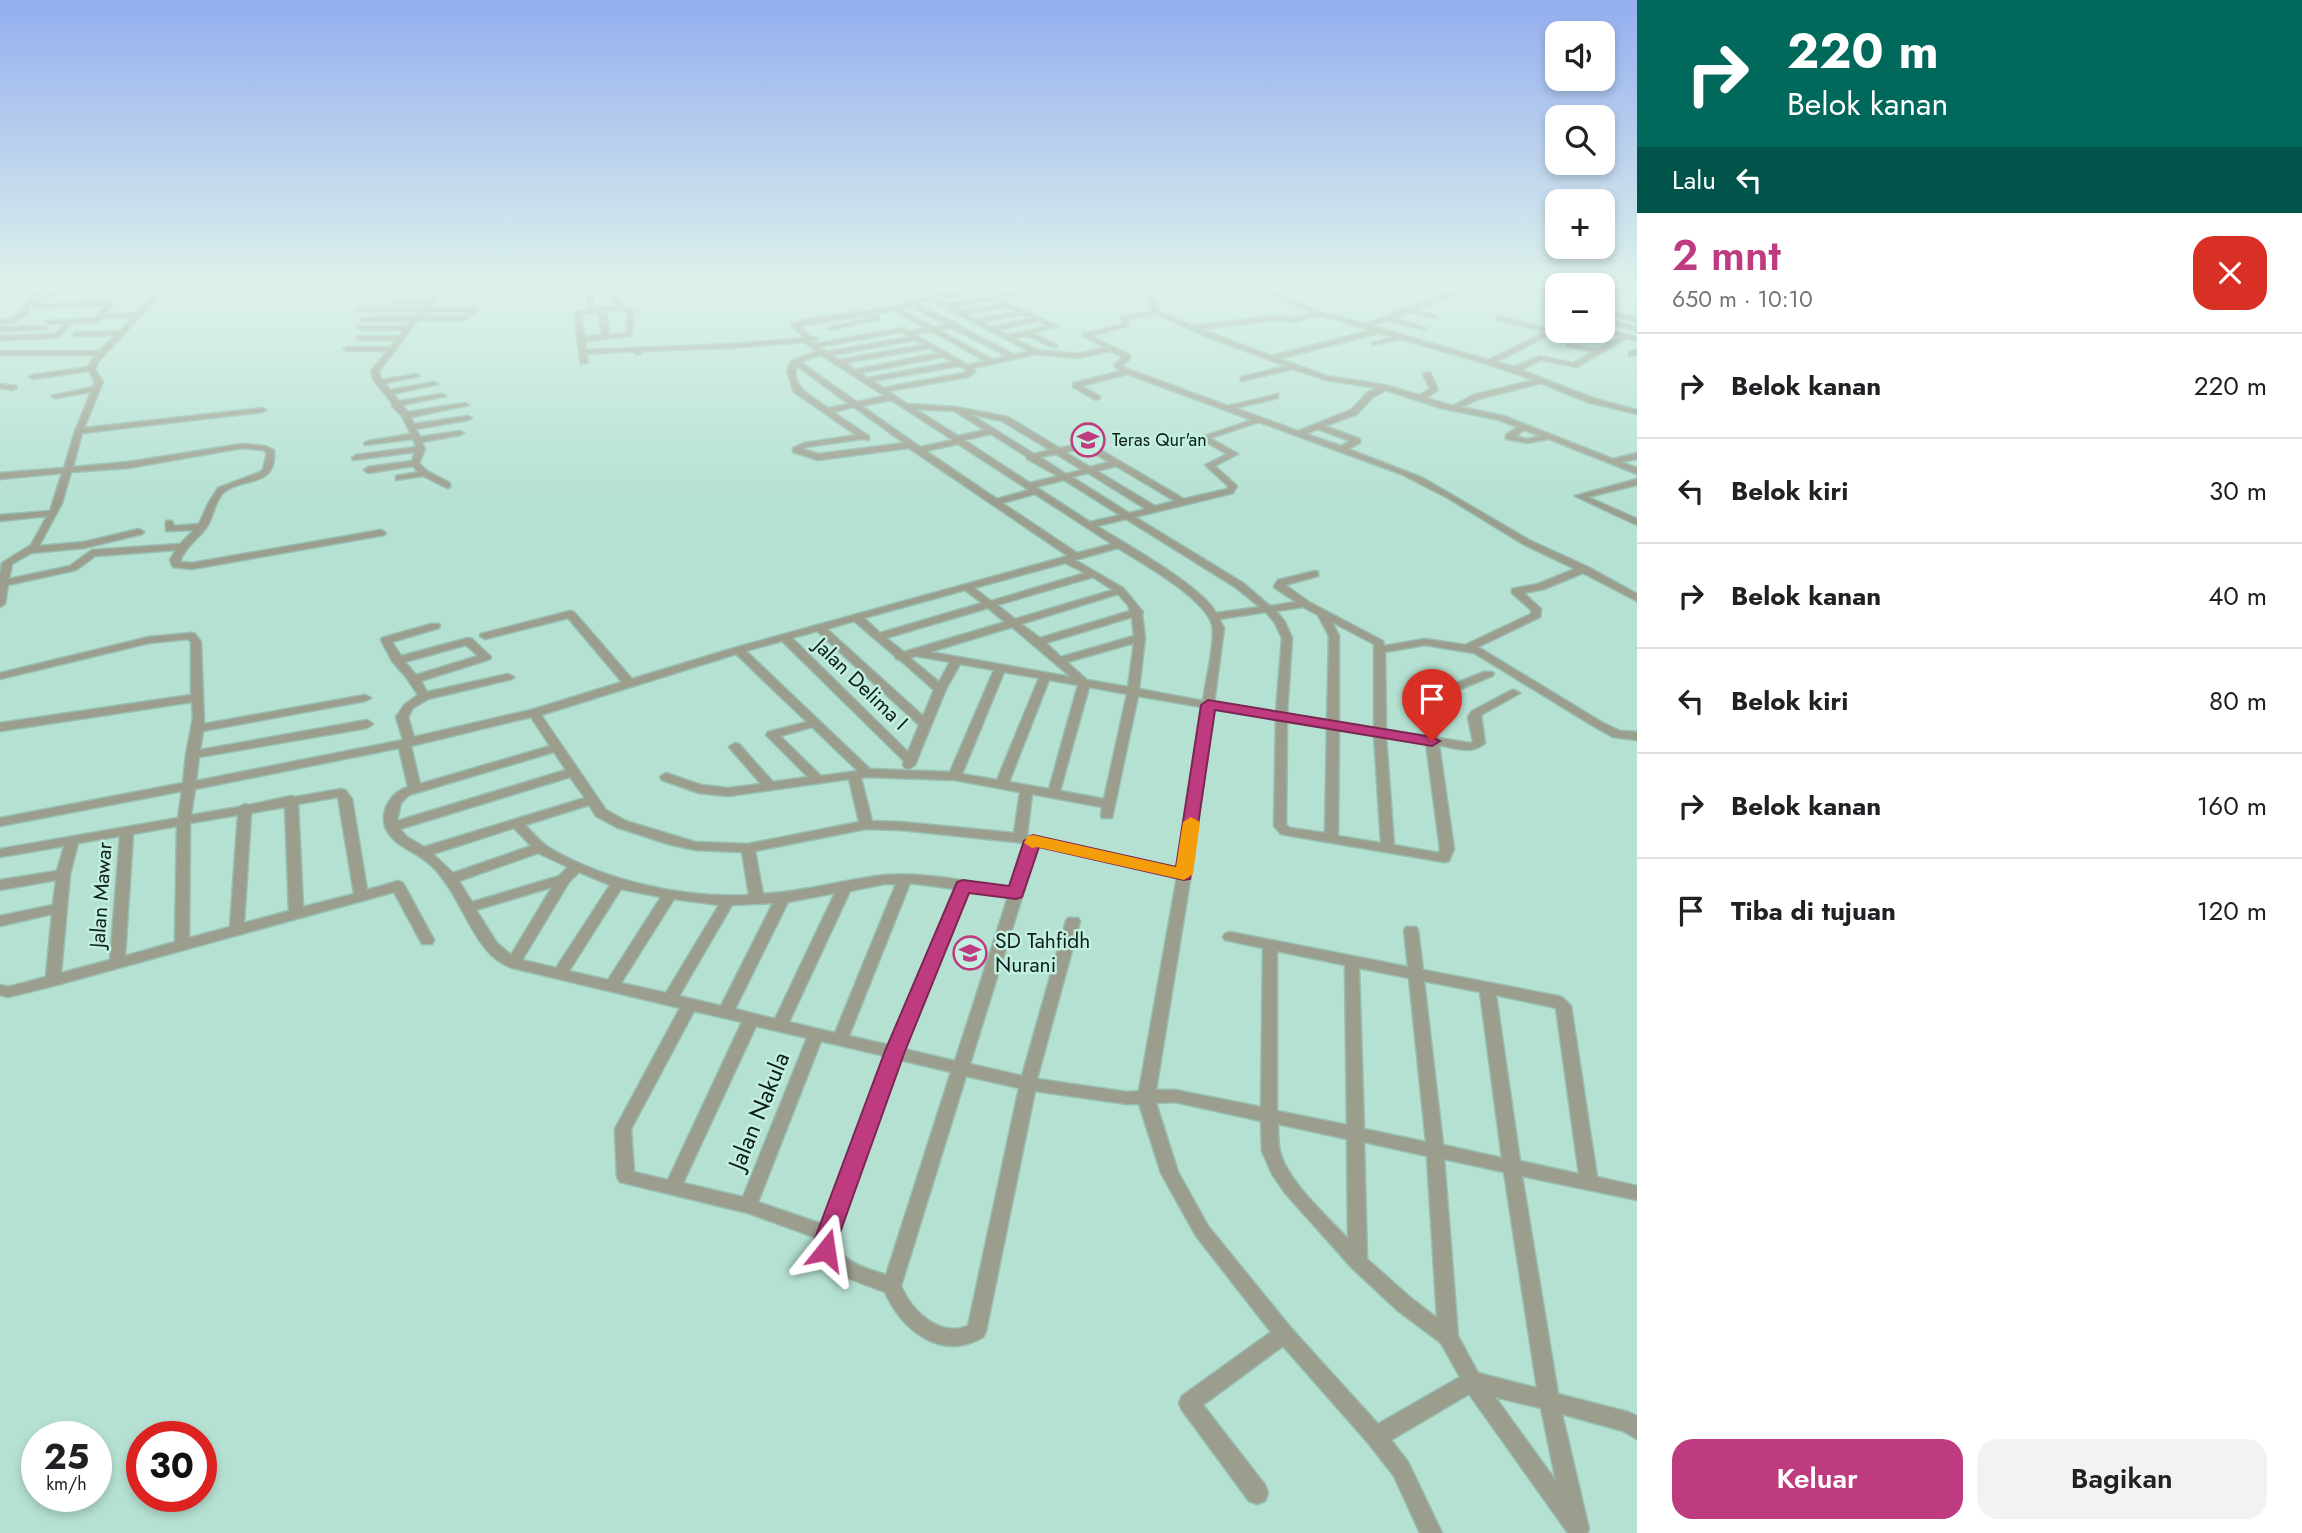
<!DOCTYPE html>
<html lang="id">
<meta charset="utf-8">
<style>
body{margin:0;font-family:Jost,sans-serif;background:#f2f2f2;color:#202124;height:100vh;display:flex;flex-direction:column;font-size:26px;white-space:nowrap}
*{box-sizing:border-box;margin:0}
p{font-size:23px;color:#757577}
.icon{flex:none;width:38px;height:38px;fill:none;stroke:currentColor;stroke-width:2;stroke-linecap:round;stroke-linejoin:round}
.map{position:relative;flex:1;overflow:hidden}
.panel{display:flex;flex-direction:column;background:#fff;width:665px}
.panel>*{flex:none}
.guide{background:#00695c;color:#fff;overflow:hidden}
.controls{position:absolute;left:1545px;top:21px;display:grid;gap:14px}
.controls a{display:grid;place-items:center;width:70px;height:70px;border-radius:14px;background:#fff;box-shadow:0 4px 10px #0003;font-size:35px}
.speed{position:absolute;left:21px;top:1421px;display:flex;gap:14px;font-size:35px;font-weight:700;text-align:center}
.speed>*{display:grid;place-content:center;width:91px;height:91px;border-radius:50%;background:#fff;box-shadow:0 4px 10px #0003;line-height:1}
.speed small{font-size:18px;font-weight:400}
.speed .limit{border:10px solid #d22;background:#fff;color:#111}
.pin{position:absolute;display:grid;place-items:center;width:60px;height:60px;color:#fff;margin:-72px -30px;border-radius:50% 50% 50% 0;rotate:-45deg;box-shadow:0 0 7px #0007}
.pin .icon{rotate:45deg}
.me{position:absolute;width:77px;margin:-38px;rotate:15deg;stroke-linejoin:round;filter:drop-shadow(0 0 5px #0008)}
.turn{display:flex;align-items:center;gap:24px;height:147px;padding:0 35px;font-size:32px}
.turn .icon{width:91px;height:91px;stroke-width:2.5}
.turn b{display:block;font-size:49px;line-height:60px}
.then{display:flex;align-items:center;height:66px;padding:0 35px;background:#0003;gap:14px;font-size:26px}
.round{display:grid;place-items:center;flex:none;width:74px;height:74px;border-radius:21px;background:#f2f2f2}
.headline{display:flex;align-items:center;justify-content:space-between;height:119px;padding:0 35px}
h1{font-size:42px;font-weight:600;line-height:52px;color:#bf3b80}
.button{display:flex;gap:14px;margin-top:auto;padding:14px 35px}
.button a{flex:1;height:80px;border-radius:21px;background:#bf3b80;color:#fff;font-size:28px;font-weight:600;line-height:80px;text-align:center}
.button a+a{background:#f2f2f2;color:#202124}
ul{padding:0;list-style:none}
li{display:flex;align-items:center;gap:21px;height:105px;padding:0 35px;border-top:2px solid #e0e0e0}
li div{flex:1}
li b{display:block;font-size:26px}
li em{font-style:normal}
main{display:flex;flex:1;min-height:0}
.map>svg:first-child{display:block}
.lines{fill:none;stroke-linecap:round;stroke-linejoin:round}
.minor-casing{stroke:#97beb1;stroke-width:3}
.minor{fill:#9b9d8d;fill-rule:evenodd}
.route{fill:#bf3b80;stroke:#7c2653;stroke-width:2}
.slow{fill:#f59e0b}
.labels{text-anchor:middle;stroke-width:5;stroke-linejoin:round;paint-order:stroke}
.far-poi-label{font-size:18px;fill:#0e1f1a;stroke:#c2efdf;text-anchor:start}
.street-label{font-size:21px;fill:#0e1f1a;stroke:#c2efdf}
.poi-label{font-size:21px;fill:#0e1f1a;stroke:#c2efdf;text-anchor:start}
.near-street-label{font-size:24px;fill:#0e1f1a;stroke:#c2efdf}
</style>
<main>
<div class="map">
<svg width="1637" height="1533" viewBox="0 0 1637 1533">
<rect width="100%" height="100%" fill="#b5e1d2"/>
<g class="lines">
<defs>
<g id="minor">
<path d="M12 287H23L0 293V289Z"/>
<path d="M122 287H167L98 362 95 369 103 382 84 428 262 408 266 410 262 412 82 433 73 467 128 462 242 444 265 446 274 450C278 490 239 476 222 494 214 504 213 518 206 528 197 540 184 548 180 562L192 563 381 530 386 533 384 535 192 569 173 567 170 560 176 550 95 556 76 570 8 585 5 604 0 607V575L2 563 31 545 47 516 0 521V515L50 511 62 473 0 479V473L64 468 75 431 91 392 55 398 51 396 93 387 95 382 89 371 33 379 29 377 33 375 88 367 95 355H0V351H99L115 335 76 336 73 334 76 332 120 331 134 317 102 318 97 322 73 323 58 338 0 340V336L56 334 65 323 48 324 45 322 46 321 95 318 106 305 34 308V303L56 289ZM158 289 137 313 106 314 114 303 111 301 39 305 57 293ZM242 448 263 450 267 453 263 469 260 472 218 488 209 502 199 524 174 526 172 521H166V531L194 530 180 544 92 550 70 566 9 579 12 564 31 553 84 548 142 534 144 532 139 529 84 542 39 546 62 503 71 472 128 468Z"/>
<path d="M438 287H444L428 308H475L478 310 465 320H418L379 371 381 380 416 374 420 376 385 383 390 390 434 382 438 384 393 394 399 401 442 394 446 396 402 405 408 412 465 403 469 405 411 417 414 424 468 416 472 418 468 420 416 429 420 437 460 431 464 433 460 435 422 442 425 449 419 463 427 471 450 483V487L447 488 423 476 396 480V476L418 472 413 466 368 473 364 470 368 467 412 461 415 452 353 460 352 458 356 455 416 447 413 439 365 445 364 443 368 441 411 434 402 416 392 406V403L373 379 371 371 387 351H347L343 349 347 347H390L396 340H359L356 338 359 336H399L404 330H361L358 328 361 326H407L411 321H363L361 320V318L414 316 418 311H358L355 309 356 308H421L425 303H396L393 301 396 299H428L432 294 376 293 374 292V290H435ZM425 312H468L463 316H421Z"/>
<path d="M630 287H640L618 293 621 307 633 310 632 336 585 341 586 350 731 344 805 338 792 326V324L806 319 894 307 919 298 972 290 1012 292 1017 287H1023L1014 296 972 294 937 299 947 304 993 296 1058 326 1034 333 1057 345V347C1037 346 1038 332 1013 338L1038 350 1076 354 1105 348 1083 336V334L1123 324 1121 317 1153 311 1140 287 1172 290V292L1170 293 1148 289 1161 313 1193 326 1274 316 1296 318 1312 313 1251 287H1259L1320 312 1365 324 1450 292 1484 287 1454 295 1415 310 1436 316V318L1409 312 1394 318 1426 328V330L1387 320 1372 326 1489 360 1545 332 1496 319V317L1498 316 1580 337 1592 331H1603V328L1637 337V341L1627 338 1577 367 1541 360 1521 370 1593 398 1637 410V414L1587 402 1541 383 1479 399 1461 407 1504 416 1613 459 1637 453V459L1621 462 1637 468V474L1549 439 1527 443 1506 439V435L1517 427 1499 420 1441 408 1386 390 1373 397 1357 414 1325 426 1360 439V443L1348 449 1423 478 1529 540 1588 567 1637 594V601L1583 573 1544 589 1524 593 1541 609 1540 617 1478 647 1603 723 1620 731 1637 732V740L1613 737 1595 727 1474 653 1425 645 1385 652 1386 730 1426 736 1424 697 1426 695 1484 672H1492L1494 674 1492 676 1436 699 1438 738 1470 743 1473 742 1468 717 1472 711 1510 691 1514 690 1520 693 1481 715 1485 743C1472 755 1455 748 1439 745L1454 849 1449 861 1444 862 1286 835 1281 834 1274 826 1276 719 1213 709 1191 874 1156 1090H1175L1261 1107 1263 948 1225 940 1223 937 1225 934 1230 932 1408 967 1404 930 1406 927H1416L1418 930 1423 970 1558 996 1563 998 1571 1006 1597 1177 1637 1186V1200L1522 1176 1558 1394 1628 1412 1637 1416V1439L1623 1431 1562 1414 1589 1529 1587 1533H1568L1469 1394 1391 1440 1408 1462 1442 1533H1420L1394 1476 1369 1444 1283 1346 1203 1405 1265 1485 1268 1493 1265 1501 1257 1504 1249 1501 1182 1410 1179 1403 1182 1396 1271 1332 1196 1236 1161 1173 1139 1104H1127L1035 1091 986 1331 983 1337C942 1362 901 1330 885 1292 860 1282 814 1272 817 1238L748 1213 620 1182 617 1177 615 1129 680 1008 513 968C477 958 464 904 442 878 436 869 428 862 419 856 406 848 393 843 386 829 379 811 391 792 408 787L399 748 195 789 191 815 239 807 245 804 249 805 291 796 295 797 341 789 345 790 352 799 367 890 398 881 403 883 434 940 432 944H422L394 892 53 986 8 997 0 995V985L8 987 46 977 52 914 0 926V916L53 905 56 880 0 890V880L57 871 64 846 0 857V849L178 818 182 791 0 826V818L183 783 186 755 193 718 192 702 0 731V723L191 695V642L188 639 149 643 0 679V673L149 637 191 633 195 634 201 642 204 724 365 695 371 698 365 701 203 731 200 750 367 720 373 724 367 728 199 757 196 781 403 740 396 717 405 704 418 695 406 677 392 661 381 640 382 638 431 624H439L440 626 439 628 392 642 401 656 468 638 472 639 491 657 490 659 421 681 427 692 508 674 514 677 512 679 428 699 413 708 408 717 414 737 531 710 622 682 568 618 485 639 480 636 481 634 570 611 574 612 632 679 734 648 1068 556 909 448 818 460 793 452V448L804 443 856 435 794 392 787 371 791 361 817 351 804 342 731 348 640 351 642 353 638 355 632 351 587 354 588 362 581 364 577 339 575 312 588 309 587 294 592 295 594 308 614 306 613 291ZM930 300 1029 351 1015 355 959 326 958 324 916 303ZM992 300 1000 304 961 311 952 307ZM910 306 946 325 933 327 900 309ZM1006 307 1017 312 977 319 967 314ZM618 310 627 311V333L609 335 606 311ZM894 311 925 328 909 331 902 328 814 344 811 341 817 340V338L812 337 799 326ZM599 312 602 335 584 337 582 314ZM1023 314 1033 318 992 327 983 322ZM1155 314 1210 338 1286 366 1241 377V381L1293 369 1326 380 1377 388 1367 393 1351 410 1298 431 1235 408 1278 398V394L1228 406 1130 370 1122 366 1130 359V355L1091 336 1129 326 1127 319ZM1318 315 1371 330 1272 356 1200 329 1274 320 1296 322ZM1039 321 1048 326 1008 335 998 330ZM952 328 1007 356 993 360 939 330ZM931 331 985 361 968 365 914 334ZM1600 331 1620 337 1597 349 1567 344V346L1592 352 1573 363 1540 356 1514 367 1496 362 1551 334 1581 341ZM901 332 909 337 827 352 819 347ZM1379 333 1393 337 1372 343V345L1401 339 1487 364 1534 380 1473 395 1453 406 1426 398 1438 390 1430 372 1423 374 1430 389 1419 395 1385 385 1327 376 1279 359ZM915 340 923 345 839 360 832 355ZM929 348 938 353 855 370 845 363ZM1111 351 1122 357 1114 366 1121 371 1073 383V387L1096 400 1100 398 1099 396 1082 386 1127 374 1252 420 1199 438 1227 454 1205 465 1228 486 1227 489 1184 499 1089 443 1059 448 1008 417 956 407 907 404 888 391 968 377 975 372 974 368 1036 354 1076 358ZM821 355 885 396 857 402 800 362ZM943 357 953 362 867 378 860 373ZM797 366 849 404 828 408C814 398 789 386 797 366ZM959 366 967 370 963 373 883 388 873 381ZM891 400 953 440 920 447 862 406ZM854 407 904 443 818 454 803 449 806 447 862 439 869 440V436L833 412ZM915 409 954 411 985 430 958 436ZM970 414 1002 421 1050 450 1034 454ZM1259 422 1401 474 1448 498 1523 544 1575 569 1538 584 1512 589V593L1531 610V614L1465 645 1425 639 1384 646 1383 641 1309 602 1285 585 1318 576V572L1315 571 1278 580 1274 586 1275 588 1296 602 1270 606 1243 583 1135 517 1233 493 1237 486 1215 466 1238 454 1210 438ZM1318 429 1350 441 1341 446 1306 434ZM1524 430 1540 436 1527 439 1516 436ZM991 434 1026 456 1027 459 1058 476 1030 483 964 440ZM958 444 1029 490 997 499 926 451ZM1085 448 1109 462 1090 467 1065 452ZM1056 454 1082 470 1066 474 1040 457ZM1116 466 1175 501 1155 506 1097 471ZM1088 473 1146 509 1129 513 1072 477ZM1064 480 1120 515 1090 522 1036 487ZM1035 494 1112 544 1077 553 1002 503ZM1126 519 1235 587 1260 607 1216 613C1201 585 1126 545 1097 526ZM1118 548C1141 563 1214 602 1213 631 1213 654 1206 678 1203 701L1139 689 1145 638 1142 614 1143 612 1123 588 1075 560ZM1065 563 1085 573 991 601 974 588ZM1093 577 1113 590 1015 619 997 605ZM965 590 982 603 880 633 864 618ZM1118 594 1128 605 1130 611 1040 638 1021 624ZM1303 607 1318 615 1329 636 1327 720 1287 714 1292 638 1285 622 1276 611ZM988 608 1005 622 904 652 886 638ZM1266 612 1275 623 1282 638 1276 712 1214 703 1224 628 1219 619ZM1132 617 1134 636 1061 657 1046 643ZM854 621 895 656 896 659 900 660 934 690 923 716 827 629ZM1332 622 1374 644V728L1339 722V636ZM1012 627 1071 677 930 652ZM817 631 919 725 908 752 792 638ZM782 641 904 761 903 765 905 768 909 769 915 765 946 689 960 664 994 670 950 772 870 769 746 651ZM1134 643 1128 687 1087 680 1067 662ZM466 645 478 656 416 675 405 662ZM736 654 807 722 768 732 766 735 808 777 773 782 739 744 735 743 729 747 761 784 728 788 701 785 666 773 660 777 662 780 699 793 728 796 849 779 859 822 748 844 695 842 626 821 606 810 541 715ZM916 656 950 662 939 682 910 658ZM1004 672 1039 678 997 780 962 774ZM1049 680 1078 685 1049 789 1009 782ZM1089 687 1127 694 1104 799 1060 791ZM1138 696 1202 707 1178 868 1027 835 1032 794 1102 807 1101 815 1102 818H1112ZM531 717 550 746 420 784 411 746ZM1287 721 1327 727 1325 833 1290 828 1286 825ZM812 727 858 771 821 776 780 736ZM1339 729 1374 735 1381 843 1338 836ZM1386 737 1426 743 1440 849 1439 853 1394 845ZM554 752 566 770 397 821 401 803 409 795ZM570 777 585 798 424 847 407 837 400 829ZM867 777 955 780 1020 792 1014 833 901 822 872 821 861 778ZM338 797 354 894 303 907 298 804ZM589 805 596 816 616 827 668 844 695 850 742 852 749 895C685 899 604 881 548 847 540 842 532 832 525 825ZM285 807 289 911 244 923 251 813ZM238 815 230 927 189 938 190 823ZM177 826 175 942 125 956 133 834ZM514 828 531 846 453 873 433 854ZM866 829 901 830 1026 843 1011 888C970 882 927 872 886 875 845 879 805 892 763 894L755 851ZM120 836 110 960 61 973 70 874 78 843ZM1038 846 1177 877 1139 1091 1127 1092 1037 1079 1080 921 1078 918H1068L1066 921 1022 1076 970 1064ZM538 853 568 867 559 876 472 902 459 881ZM579 872 610 885 556 968 522 960 569 882ZM910 883 955 889 889 1045 849 1036ZM884 884H896L835 1033 789 1022 850 891ZM552 887 511 955 497 943 476 910ZM621 889 661 897 608 980 569 971ZM968 891 1008 897 955 1061 904 1049ZM835 893 775 1019 735 1009 788 902ZM674 899 719 905 666 993 621 983ZM773 903 721 1006 679 996 732 905ZM1277 951 1345 965 1347 1125 1277 1111ZM1359 968 1409 978 1426 1142 1364 1129ZM1424 981 1480 992 1502 1158 1443 1145ZM1496 995 1556 1008 1579 1174 1520 1161ZM694 1011 742 1022 668 1180 634 1172 631 1129ZM756 1026 807 1038 743 1197 683 1183ZM821 1041 885 1056 822 1224 758 1202ZM900 1060 951 1072 886 1275C868 1269 840 1262 834 1241ZM966 1076 1019 1088 968 1326C939 1338 911 1310 901 1286ZM1175 1102 1261 1121 1262 1151 1272 1174 1285 1193 1352 1268 1397 1310 1441 1343 1460 1377 1378 1424 1291 1328 1208 1226 1178 1172 1156 1103ZM1278 1124 1347 1139 1348 1239C1327 1216 1288 1182 1280 1152 1278 1143 1278 1133 1278 1124ZM1364 1142 1427 1156 1437 1318 1411 1298 1367 1259ZM1444 1159 1504 1172 1537 1388 1478 1373 1458 1336ZM1495 1397 1541 1408 1556 1481Z"/>
<path d="M38 293 43 294 29 305 30 311 15 322 0 324V320L11 319 24 309V304Z"/>
<path d="M1611 311 1637 318V322L1609 314 1608 313Z"/>
<path d="M877 316 879 317V319L831 330 828 328Z"/>
<path d="M1603 318 1637 327V331L1603 322Z"/>
<path d="M44 326 47 328 46 329 0 331 2 327Z"/>
<path d="M1634 350H1637V355L1629 356V352Z"/>
<path d="M0 384 16 386 17 388 13 390 0 388Z"/>
<path d="M1637 479V485L1588 497 1637 519V525L1575 496Z"/>
</g>
</defs>
<use href="#minor" class="minor-casing"/>
<use href="#minor" class="minor"/>
</g>
<linearGradient id="sky" x2="0" y2="1"><stop stop-color="#94aef0"/><stop offset="0.57" stop-color="#def2eb"/><stop offset="1" stop-color="#def2eb" stop-opacity="0"/></linearGradient>
<rect width="1637" height="501" fill="url(#sky)"/>
<path class="route" d="M1208 700 1432 737 1440 741 1432 746 1215 710 1190 879 1184 880 1039 847 1022 897 1016 899 969 893 905 1051 837 1241 834 1257 826 1260 817 1257 814 1241 885 1051 957 882 963 880 1009 886 1024 841 1033 835 1176 867 1201 705Z"/>
<path class="slow" d="M1191 817 1200 822 1193 874 1184 880 1037 847 1032 848 1024 843 1027 837 1033 835 1176 867 1183 822Z"/>
<defs>
<symbol id="school-ring" viewBox="-11 -11 22 22"><circle r="9.5" fill="#c2efdf" stroke="#bf3b80" stroke-width="1.5"/><path d="M0-5L7-2L0 1L-7-2ZM-4 1L0 2.5L4 1V4Q0 6-4 4Z" fill="#bf3b80"/></symbol>
</defs>
<g fill-rule="evenodd">
<use href="#school-ring" x="1069" y="421" width="38" height="38"/>
<use href="#school-ring" x="951" y="934" width="38" height="38"/>
</g>
<g class="labels">
<g class="far-poi-label">
<text x="1112" y="446">Teras Qur'an</text>
</g>
<g class="street-label">
<text transform="translate(861 684) rotate(44)" y="7">Jalan Delima I</text>
<text transform="translate(101 895) rotate(-86)" y="7">Jalan Mawar</text>
</g>
<g class="poi-label">
<text x="995" y="948">SD Tahfidh<tspan x="995" dy="24">Nurani</tspan></text>
</g>
<g class="near-street-label">
<text transform="translate(759 1111) rotate(-68)" y="8">Jalan Nakula</text>
</g>
</g>
</svg>
<div class="controls">
<a><svg class="icon" aria-label="sound" viewBox="0 0 24 24"><path d="M4 9h4l5-4v14l-5-4H4zM17 9q2 3 0 6"/></svg></a>
<a><svg class="icon" aria-label="search" viewBox="0 0 24 24"><circle cx="10" cy="10" r="6"/><path d="M15 15l6 6"/></svg></a>
<a>+</a>
<a>−</a>
</div>
<div class="speed"><div>25<small>km/h</small></div><div class="limit">30</div></div>
<div class="pin" style="left:1432px;top:741px;background:#d93025"><svg class="icon" aria-label="arrive" viewBox="0 0 24 24"><path d="M6 21V4h12l-3 4 3 4H6"/></svg></div>
<svg class="me" style="left:826px;top:1250px" viewBox="-20 -20 40 40"><path d="M0-17L14 15 0 8-14 15z" fill="#bf3b80" stroke="#fff" stroke-width="4"/></svg>
</div>
<section class="panel">
<div class="guide">
<div class="turn"><svg class="icon" aria-label="right" viewBox="0 0 24 24"><path d="M7 20v-9h11M14 6l5 5-5 5"/></svg><div><b>220 m</b>Belok kanan</div></div>
<div class="then">Lalu<svg class="icon" aria-label="left" viewBox="0 0 24 24"><path d="M17 20v-9H6M10 6l-5 5 5 5"/></svg></div>
</div>
<div class="headline"><div><h1>2 mnt</h1><p>650 m · 10:10</p></div><a class="round" style="background:#d93025;color:#fff"><svg class="icon" aria-label="close" viewBox="0 0 24 24"><path d="M6 6l12 12M18 6L6 18"/></svg></a></div>
<ul>
<li><svg class="icon" aria-label="right" viewBox="0 0 24 24"><path d="M7 20v-9h11M14 6l5 5-5 5"/></svg><div><b>Belok kanan</b></div><em>220 m</em></li>
<li><svg class="icon" aria-label="left" viewBox="0 0 24 24"><path d="M17 20v-9H6M10 6l-5 5 5 5"/></svg><div><b>Belok kiri</b></div><em>30 m</em></li>
<li><svg class="icon" aria-label="right" viewBox="0 0 24 24"><path d="M7 20v-9h11M14 6l5 5-5 5"/></svg><div><b>Belok kanan</b></div><em>40 m</em></li>
<li><svg class="icon" aria-label="left" viewBox="0 0 24 24"><path d="M17 20v-9H6M10 6l-5 5 5 5"/></svg><div><b>Belok kiri</b></div><em>80 m</em></li>
<li><svg class="icon" aria-label="right" viewBox="0 0 24 24"><path d="M7 20v-9h11M14 6l5 5-5 5"/></svg><div><b>Belok kanan</b></div><em>160 m</em></li>
<li><svg class="icon" aria-label="arrive" viewBox="0 0 24 24"><path d="M6 21V4h12l-3 4 3 4H6"/></svg><div><b>Tiba di tujuan</b></div><em>120 m</em></li>
</ul>
<div class="button"><a>Keluar</a><a>Bagikan</a></div>
</section>
</main>
